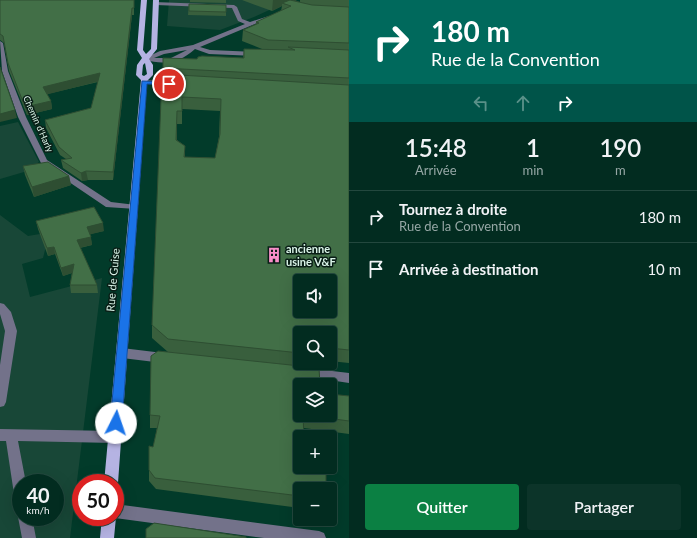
<!DOCTYPE html>
<html lang="fr">
<meta charset="utf-8">
<style>
body{margin:0;font-family:Lato,sans-serif;background:#0c3429;color:#f1f3f6;height:100vh;display:flex;flex-direction:column;font-size:15px;white-space:nowrap}
*{box-sizing:border-box;margin:0}
p{font-size:13px;color:#96a7a5}
.icon{flex:none;width:22px;height:22px;fill:none;stroke:currentColor;stroke-width:2;stroke-linecap:round;stroke-linejoin:round}
.map{position:relative;flex:1;overflow:hidden}
.panel{display:flex;flex-direction:column;background:#022c20;width:348px}
.panel>*{flex:none}
.guide{background:#00695c;color:#fff;overflow:hidden}
.fabs{position:absolute;left:293px;top:274px;display:grid;gap:8px}
.fabs a{display:grid;place-items:center;width:44px;height:44px;border-radius:4px;background:#022c20;box-shadow:0 4px 16px #0002,0 0 0 1px #23483e;font-size:20px}
.speed{position:absolute;left:12px;top:474px;display:flex;gap:8px;font-size:20px;font-weight:700;text-align:center}
.speed>*{display:grid;place-content:center;width:52px;height:52px;border-radius:50%;background:#022c20;box-shadow:0 4px 16px #0002,0 0 0 1px #23483e;line-height:1}
.speed small{font-size:10px;font-weight:400}
.speed .limit{border:6px solid #d22;background:#fff;color:#111}
.pin{position:absolute;display:grid;place-items:center;width:34px;height:34px;color:#fff;margin:-17px;border:2px solid #fff;border-radius:50%;box-shadow:0 1px 4px #0007}
.me{position:absolute;width:44px;margin:-22px;rotate:4deg;stroke-linejoin:round;filter:drop-shadow(0 0 3px #0008)}
.turn{display:flex;align-items:center;gap:14px;height:84px;padding:0 16px;font-size:18px}
.turn .icon{width:52px;height:52px;stroke-width:2.5}
.turn b{display:block;font-size:28px;line-height:34px}
.lanes{display:flex;align-items:center;height:38px;padding:0 16px;background:#0003;justify-content:center;gap:20px;direction:ltr}
.lanes .off{opacity:.35}
.eta{display:flex;justify-content:space-evenly;align-items:center;height:68px;text-align:center}
.eta b{font-size:24px;font-weight:600;line-height:28px}
.primary-button{display:flex;gap:8px;margin-top:auto;padding:8px 16px}
.primary-button a{flex:1;height:46px;border-radius:4px;background:#0b8043;color:#fff;font-size:16px;font-weight:600;line-height:46px;text-align:center}
.primary-button a+a{background:#0c3429;color:#f1f3f6}
ul{padding:0;list-style:none}
li{display:flex;align-items:center;gap:12px;height:52px;padding:0 16px;border-top:1px solid #23483e}
li div{flex:1}
li b{display:block;font-size:15px}
li em{font-style:normal}
main{display:flex;flex:1;min-height:0}
.map>svg:first-child{display:block}
.built{fill:#184737;fill-rule:evenodd}
.lines{fill:none;stroke-linecap:round;stroke-linejoin:round}
.minor{fill:#73728a;fill-rule:evenodd}
.major{fill:#b5b3e3;fill-rule:evenodd}
.wall{fill:#395f3d;fill-rule:evenodd}
.shaded-wall{fill:#2e4e32}
.building{fill:#426f47;stroke:#2e4e32;fill-rule:evenodd}
.route{fill:#1a73e8;stroke:#114b97}
.labels{text-anchor:middle;stroke-width:3;stroke-linejoin:round;paint-order:stroke}
.far-street-label{font-size:9px;fill:#daf4e8;stroke:#091e16}
.poi-label{font-size:11px;font-weight:bold;fill:#daf4e8;stroke:#091e16;text-anchor:start}
.street-label{font-size:11px;fill:#daf4e8;stroke:#091e16}
</style>
<main>
<div class="map">
<svg width="349" height="538" viewBox="0 0 349 538">
<rect width="100%" height="100%" fill="#023b2a"/>
<g class="built">
<path d="M169 0H291L254 17 220 30 167 26Z"/>
<path d="M18 122 39 162 24 172 0 179V126Z"/>
<path d="M0 215 28 236 40 234 46 246 43 258 22 264 30 297 102 278 70 538H0ZM21 483H55V517H21Z"/>
</g>
<g class="lines">
<g class="minor">
<path d="M154 2 234 5 237 7 242 19 250 22 269 16V18L200 47 210 50 257 52 260 54 257 56 209 54 195 49C180 63 164 65 145 60V58L160 51 193 45 245 24 238 21 232 8 156 5 154 4ZM187 50 171 58H154L164 54Z"/>
<path d="M0 41 3 43 8 71 26 117 47 160 111 202 136 205 137 207 136 209 106 207 41 163 18 117 2 71Z"/>
<path d="M144 80 175 82 178 84 175 86 142 83 141 82Z"/>
<path d="M0 303 4 304 11 312 17 331 6 402 4 406 0 407V365L5 331 0 314Z"/>
<path d="M122 348 163 353 167 355 169 358 167 361 163 363 122 358 118 356 116 353 118 350Z"/>
<path d="M307 368 349 373V383L303 376 301 373 303 370Z"/>
<path d="M0 429 115 431 120 433 121 437 120 441 115 443 18 441 26 483H21V501L16 499 14 494 6 441H0Z"/>
<path d="M115 504 319 531 324 533 326 538H264L115 518 112 517H115Z"/>
<path d="M20 512 21 517H32L36 538H22L18 517Z"/>
</g>
<g class="major">
<path d="M141 0H147L143 50 146 54 151 49 153 0H159L157 49 149 59 153 65V75L147 81 118 483 115 488V483H104L141 80 136 75 137 65 142 58 137 50ZM145 63 147 74 144 76 142 75 143 65Z"/>
<path d="M115 514 116 517 114 538H100L102 517H115Z"/>
</g>
</g>
<g class="wall">
<path d="M0 0H134V15H132L113 180H88L82 181 63 168 61 160 66 159 60 155 46 128 45 120 91 108 98 82 47 94 51 101 52 109 27 115 9 71 4 43 0 40Z"/>
<path d="M190 0H226V3L190 2Z"/>
<path d="M242 0H297L295 1 300 2V0H349V363L330 361V333H300V363H316L300 415 349 396V434L304 428 300 489V508L156 489 149 481V470L157 428H150V415L168 352 152 338V325L163 68 197 59 243 58 244 49H262L242 41 243 30 256 24V22L281 11 282 6 272 11ZM182 109 220 111 219 137 215 158 185 157V146L177 140V124H182Z"/>
<path d="M189 4 226 12V16L188 15Z"/>
<path d="M23 166 69 176 71 185 34 197 25 175Z"/>
<path d="M36 221 104 231 90 234 92 245 80 248 97 285 98 293H71L70 285 72 273 63 276 55 254 48 256 38 229Z"/>
</g>
<g class="shaded-wall">
<path d="M273 0H297L286 5 282 3V6L272 11Z"/>
<path d="M132 8V15L113 180V172Z"/>
<path d="M100 73V81L45 95 43 87Z"/>
<path d="M51 101 52 109 27 115 25 107Z"/>
<path d="M15 110 17 118 0 122V114Z"/>
<path d="M86 171 88 180 82 181 81 173Z"/>
<path d="M69 176 71 185 34 197 32 187Z"/>
<path d="M103 223 104 231 88 235 87 227Z"/>
<path d="M91 237 92 245 78 248 77 240Z"/>
<path d="M54 247 55 254 48 256 47 248Z"/>
<path d="M74 264 75 272 63 276 61 268Z"/>
</g>
<g class="building">
<path d="M0 0H134V8H132L113 172 86 171 81 173 61 160 72 158 59 147 45 120 91 108 100 73 43 87 51 101 25 107 8 63 3 36 0 34Z"/>
<path d="M290 0 312 5 349 7V43L268 40 243 30 259 23 256 22 291 6 282 3Z"/>
<path d="M189 4 226 5V12L189 11Z"/>
<path d="M288 47 349 50V78L163 68V58L197 59 198 57 202 56 244 58V49L295 50Z"/>
<path d="M0 67 15 110 0 114Z"/>
<path d="M162 74 349 85V350L330 348V333H300V353L168 339 152 325ZM182 97 221 99 220 134 215 158 184 157 185 146 176 140 177 111H182ZM300 281H330V311H300Z"/>
<path d="M48 162 69 176 32 187 23 166Z"/>
<path d="M94 207 103 223 87 227 91 237 77 240 97 285H70L74 264 61 268 54 247 47 248 36 221Z"/>
<path d="M158 351 319 368 320 385H300V415H303L304 437H300V467H326V489H300V496L155 478 149 470V446L153 447 160 416 150 415 151 356Z"/>
<path d="M330 394 349 396V421L305 415H330Z"/>
<path d="M154 523 246 537V538H146V529Z"/>
</g>
<path class="route" d="M142 81 169 82 172 84 169 85 147 84 122 423 120 427 116 428 112 427 110 423Z"/>
<defs>
<symbol id="building-bare" viewBox="-9 -9 18 18"><path d="M-4-6H4V6H1V3H-1V6H-4ZM-2.5-4.3h1.7v1.8h-1.7ZM.8-4.3h1.7v1.8H.8ZM-2.5-1h1.7V.8h-1.7ZM.8-1h1.7V.8H.8Z" fill="#f98fc9" stroke="#091e16" stroke-width="2.5" paint-order="stroke"/></symbol>
</defs>
<g fill-rule="evenodd">
<use href="#building-bare" x="263" y="244" width="22" height="22"/>
</g>
<g class="labels">
<g class="far-street-label">
<text transform="translate(38 124) rotate(66)" y="3">Chemin d'Harly</text>
</g>
<g class="poi-label">
<text x="286" y="253">ancienne<tspan x="286" dy="13">usine V&amp;F</tspan></text>
</g>
<g class="street-label">
<text transform="translate(113 280) rotate(-85)" y="4">Rue de Guise</text>
</g>
</g>
</svg>
<div class="fabs">
<a><svg class="icon" aria-label="sound" viewBox="0 0 24 24"><path d="M4 9h4l5-4v14l-5-4H4zM17 9q2 3 0 6"/></svg></a>
<a><svg class="icon" aria-label="search" viewBox="0 0 24 24"><circle cx="10" cy="10" r="6"/><path d="M15 15l6 6"/></svg></a>
<a><svg class="icon" aria-label="layers" viewBox="0 0 24 24"><path d="M12 4l9 5-9 5-9-5zM3 14l9 5 9-5"/></svg></a>
<a>+</a>
<a>−</a>
</div>
<div class="speed"><div>40<small>km/h</small></div><div class="limit">50</div></div>
<div class="pin" style="left:169px;top:84px;background:#d93025"><svg class="icon" aria-label="arrive" viewBox="0 0 24 24"><path d="M6 21V4h12l-3 4 3 4H6"/></svg></div>
<svg class="me" style="left:116px;top:423px" viewBox="-20 -20 40 40"><circle r="19" fill="#fff"/><path d="M0-13L10 11 0 6-10 11z" fill="#1a73e8"/></svg>
</div>
<section class="panel">
<div class="guide">
<div class="turn"><svg class="icon" aria-label="right" viewBox="0 0 24 24"><path d="M7 20v-9h11M14 6l5 5-5 5"/></svg><div><b>180 m</b>Rue de la Convention</div></div>
<div class="lanes"><svg class="icon off" aria-label="left" viewBox="0 0 24 24"><path d="M17 20v-9H6M10 6l-5 5 5 5"/></svg><svg class="icon off" aria-label="ahead" viewBox="0 0 24 24"><path d="M12 20V5M6 11l6-6 6 6"/></svg><svg class="icon" aria-label="right" viewBox="0 0 24 24"><path d="M7 20v-9h11M14 6l5 5-5 5"/></svg></div>
</div>
<div class="eta">
<div><b>15:48</b><p>Arrivée</p></div>
<div><b>1</b><p>min</p></div>
<div><b>190</b><p>m</p></div>
</div>
<ul>
<li><svg class="icon" aria-label="right" viewBox="0 0 24 24"><path d="M7 20v-9h11M14 6l5 5-5 5"/></svg><div><b>Tournez à droite</b><p>Rue de la Convention</p></div><em>180 m</em></li>
<li><svg class="icon" aria-label="arrive" viewBox="0 0 24 24"><path d="M6 21V4h12l-3 4 3 4H6"/></svg><div><b>Arrivée à destination</b></div><em>10 m</em></li>
</ul>
<div class="primary-button"><a>Quitter</a><a>Partager</a></div>
</section>
</main>
